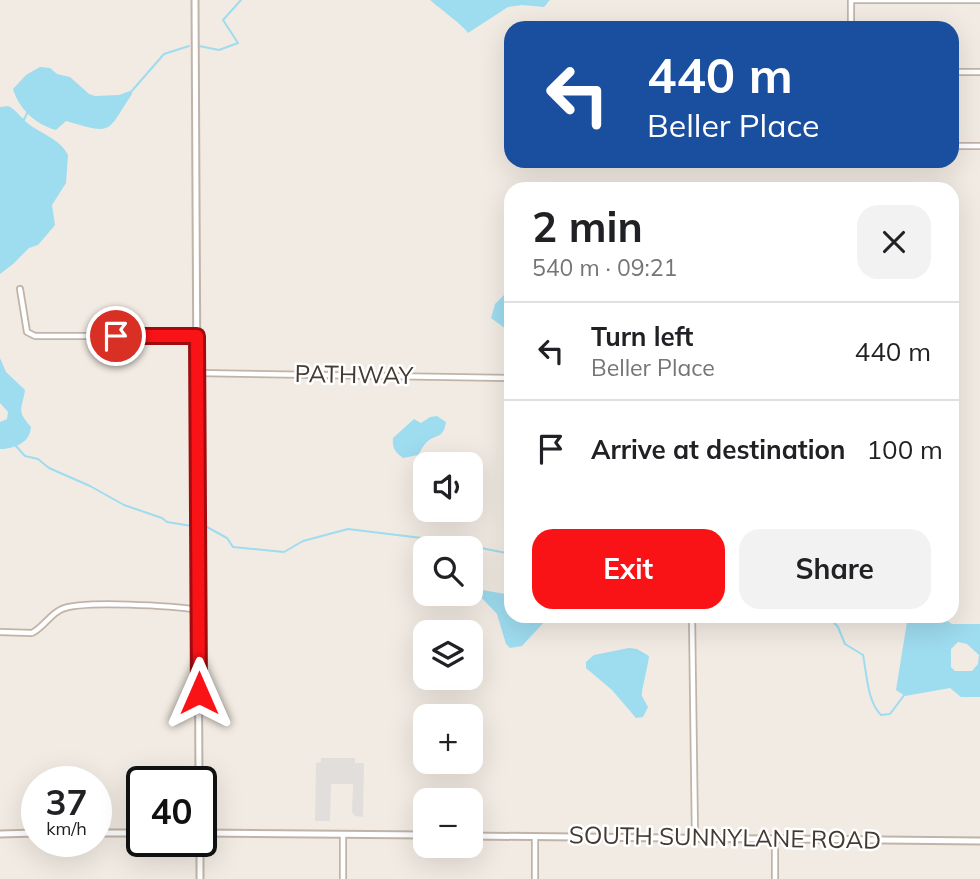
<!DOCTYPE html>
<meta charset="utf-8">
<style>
body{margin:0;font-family:Mulish,sans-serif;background:#f2f2f2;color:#202124;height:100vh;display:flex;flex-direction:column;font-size:26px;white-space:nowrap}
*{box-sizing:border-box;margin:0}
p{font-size:23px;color:#757577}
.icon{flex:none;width:38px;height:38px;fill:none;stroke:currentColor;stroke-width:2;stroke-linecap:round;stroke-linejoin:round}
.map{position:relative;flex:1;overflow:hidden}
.drawer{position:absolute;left:504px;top:182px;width:455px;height:441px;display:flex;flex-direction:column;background:#fff;border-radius:21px;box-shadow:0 7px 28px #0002}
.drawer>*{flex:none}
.guide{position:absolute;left:504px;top:21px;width:455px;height:147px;border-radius:21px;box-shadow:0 7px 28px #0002;background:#1a4fa0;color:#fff;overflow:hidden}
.tools{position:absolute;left:413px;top:452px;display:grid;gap:14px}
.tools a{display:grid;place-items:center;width:70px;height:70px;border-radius:14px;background:#fff;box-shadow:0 7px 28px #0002;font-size:35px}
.speed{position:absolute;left:21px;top:766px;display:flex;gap:14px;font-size:35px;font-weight:700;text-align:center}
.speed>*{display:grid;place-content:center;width:91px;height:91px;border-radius:50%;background:#fff;box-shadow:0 7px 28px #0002;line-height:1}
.speed small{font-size:18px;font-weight:400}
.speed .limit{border:4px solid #111;border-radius:10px;background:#fff;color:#111}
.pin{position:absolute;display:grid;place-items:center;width:60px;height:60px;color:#fff;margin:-30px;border:4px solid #fff;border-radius:50%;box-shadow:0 2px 7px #0007}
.me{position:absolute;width:77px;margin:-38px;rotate:0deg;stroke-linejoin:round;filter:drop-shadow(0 0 5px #0008)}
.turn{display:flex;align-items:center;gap:24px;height:147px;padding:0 28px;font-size:32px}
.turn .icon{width:91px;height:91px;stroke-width:2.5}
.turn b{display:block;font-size:49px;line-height:60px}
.round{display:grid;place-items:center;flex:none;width:74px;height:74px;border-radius:21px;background:#f2f2f2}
.headline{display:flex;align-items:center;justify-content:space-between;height:119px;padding:0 28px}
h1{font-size:42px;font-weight:700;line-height:52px}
.action{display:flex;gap:14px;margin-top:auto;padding:14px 28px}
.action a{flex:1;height:80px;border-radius:21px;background:#f91316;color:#fff;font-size:28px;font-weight:700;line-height:80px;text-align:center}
.action a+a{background:#f2f2f2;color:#202124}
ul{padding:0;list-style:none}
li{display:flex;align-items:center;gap:21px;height:98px;padding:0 28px;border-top:2px solid #e0e0e0}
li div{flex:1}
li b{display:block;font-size:26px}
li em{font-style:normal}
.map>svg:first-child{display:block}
.parking{fill:#e2dedc}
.water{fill:#9edcef;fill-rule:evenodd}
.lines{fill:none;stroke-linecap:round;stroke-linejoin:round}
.stream{stroke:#9edcef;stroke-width:2}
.minor-casing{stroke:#c0b4a9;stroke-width:8}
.tertiary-casing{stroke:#c0b4a9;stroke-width:9}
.minor{stroke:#fff;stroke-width:4.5}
.tertiary{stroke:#fff;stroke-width:5}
.route-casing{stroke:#a20c0e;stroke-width:18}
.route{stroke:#f91316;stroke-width:12}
.labels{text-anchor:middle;stroke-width:5;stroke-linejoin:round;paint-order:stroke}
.street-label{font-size:24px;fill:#433a33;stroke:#fff}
</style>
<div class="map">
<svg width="980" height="879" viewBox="0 0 980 879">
<rect width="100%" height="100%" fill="#f2ebe3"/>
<path class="parking" d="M321 758H355V763H364L363 817 355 816 352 812 353 784H331L330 821H315L316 763 321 762Z"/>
<g class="water">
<path d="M430 0H550L544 7 522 5 508 7 468 33C464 26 439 8 430 0Z"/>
<path d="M40 67 50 68 57 74 70 77 89 94 95 96 119 95 130 91 132 94C106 133 114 135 66 121L56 130C36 125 19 109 13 89L26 75Z"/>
<path d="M8 106C15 109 19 115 25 121 38 133 60 138 68 155L66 183 52 205 55 225 38 245 29 248 13 264 0 274V107Z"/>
<path d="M505 294 511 300V329H506L491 318 495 304Z"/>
<path d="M0 358 6 372 25 390C22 410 16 410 31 427 30 443 14 449 0 449V422L7 419 8 412 0 403Z"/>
<path d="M437 416 446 422C443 441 434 433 425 444 422 447 421 451 418 455L403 458C395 452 392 448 393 438L414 419 421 423 430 417Z"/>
<path d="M482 590 511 595V616H547V619L522 646 510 648 506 644 497 614 479 595Z"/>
<path d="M908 616H940L952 624H980V697H961L950 688 905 696 896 690ZM958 642 967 644 979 655 978 664 972 671H955L951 667V649Z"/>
<path d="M629 648 637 649 649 656C648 666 641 692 642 696 644 700 646 703 648 707L643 717 636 718 612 690 586 668V662L594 655Z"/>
</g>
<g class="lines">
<g class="stream">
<path d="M199 46 219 50 238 43 223 20 241 0"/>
<path d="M130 93 164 54 189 46"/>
<path d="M22 119 24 120 28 111"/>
<path d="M15 445 25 456 38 459 49 468 90 486 124 505 162 518 167 522 192 526"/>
<path d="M207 527 227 538 233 547 284 552 303 541 348 529 446 541 511 554"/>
<path d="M828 616 838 627 845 644 863 655C867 674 867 701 881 715L890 714 905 694"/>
</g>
<defs>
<g id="minor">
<path d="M851 28V0H980"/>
<path d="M952 72H980"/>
<path d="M952 146H980"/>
<path d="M20 289 27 332 35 336H197"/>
<path d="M198 373 511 378"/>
<path d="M692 616 695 838"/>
<path d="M0 632 32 633C44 627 50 614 62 609 83 600 174 606 199 610"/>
<path d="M343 835V879"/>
<path d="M775 839V879"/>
<path d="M535 879V837"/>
</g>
<g id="tertiary">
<path d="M195 0 199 782"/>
<path d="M96 833H142"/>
<path d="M201 833 425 835"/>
<path d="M0 834 37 833"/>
<path d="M471 836 980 841"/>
<path d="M200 842V879"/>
</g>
</defs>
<use href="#minor" class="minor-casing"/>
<use href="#tertiary" class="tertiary-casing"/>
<use href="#minor" class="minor"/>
<use href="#tertiary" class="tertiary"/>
</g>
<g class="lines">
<defs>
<path id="route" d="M116 336H197L199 693"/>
</defs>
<use href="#route" class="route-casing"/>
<use href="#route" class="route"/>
</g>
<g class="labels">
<g class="street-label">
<text transform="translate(354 375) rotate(1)" y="8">PATHWAY</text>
<text transform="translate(725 838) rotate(1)" y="8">SOUTH SUNNYLANE ROAD</text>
</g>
</g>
</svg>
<div class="tools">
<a><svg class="icon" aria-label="sound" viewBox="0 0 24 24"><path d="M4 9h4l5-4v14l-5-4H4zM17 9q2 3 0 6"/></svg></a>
<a><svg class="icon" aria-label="search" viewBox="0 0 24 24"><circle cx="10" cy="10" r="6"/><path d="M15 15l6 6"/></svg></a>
<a><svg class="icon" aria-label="layers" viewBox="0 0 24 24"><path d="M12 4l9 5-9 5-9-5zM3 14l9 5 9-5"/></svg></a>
<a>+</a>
<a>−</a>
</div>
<div class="speed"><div>37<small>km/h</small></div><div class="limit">40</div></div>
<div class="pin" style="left:116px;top:336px;background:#d93025"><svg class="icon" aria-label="arrive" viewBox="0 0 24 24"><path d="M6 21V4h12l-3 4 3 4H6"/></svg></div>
<svg class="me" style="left:199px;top:693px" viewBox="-20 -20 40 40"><path d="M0-17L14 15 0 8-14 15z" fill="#f91316" stroke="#fff" stroke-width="4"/></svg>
<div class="guide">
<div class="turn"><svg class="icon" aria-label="left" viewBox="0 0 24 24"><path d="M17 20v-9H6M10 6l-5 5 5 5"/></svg><div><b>440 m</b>Beller Place</div></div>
</div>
<section class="drawer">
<div class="headline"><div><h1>2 min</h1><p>540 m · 09:21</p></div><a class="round"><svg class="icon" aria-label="close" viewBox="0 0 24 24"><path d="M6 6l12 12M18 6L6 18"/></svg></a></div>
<ul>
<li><svg class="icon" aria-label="left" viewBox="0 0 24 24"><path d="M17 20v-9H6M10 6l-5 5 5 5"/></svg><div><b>Turn left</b><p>Beller Place</p></div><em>440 m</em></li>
<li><svg class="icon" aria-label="arrive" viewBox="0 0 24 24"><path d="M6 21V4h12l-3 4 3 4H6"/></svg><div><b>Arrive at destination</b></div><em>100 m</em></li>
</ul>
<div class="action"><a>Exit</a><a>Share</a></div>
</section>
</div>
